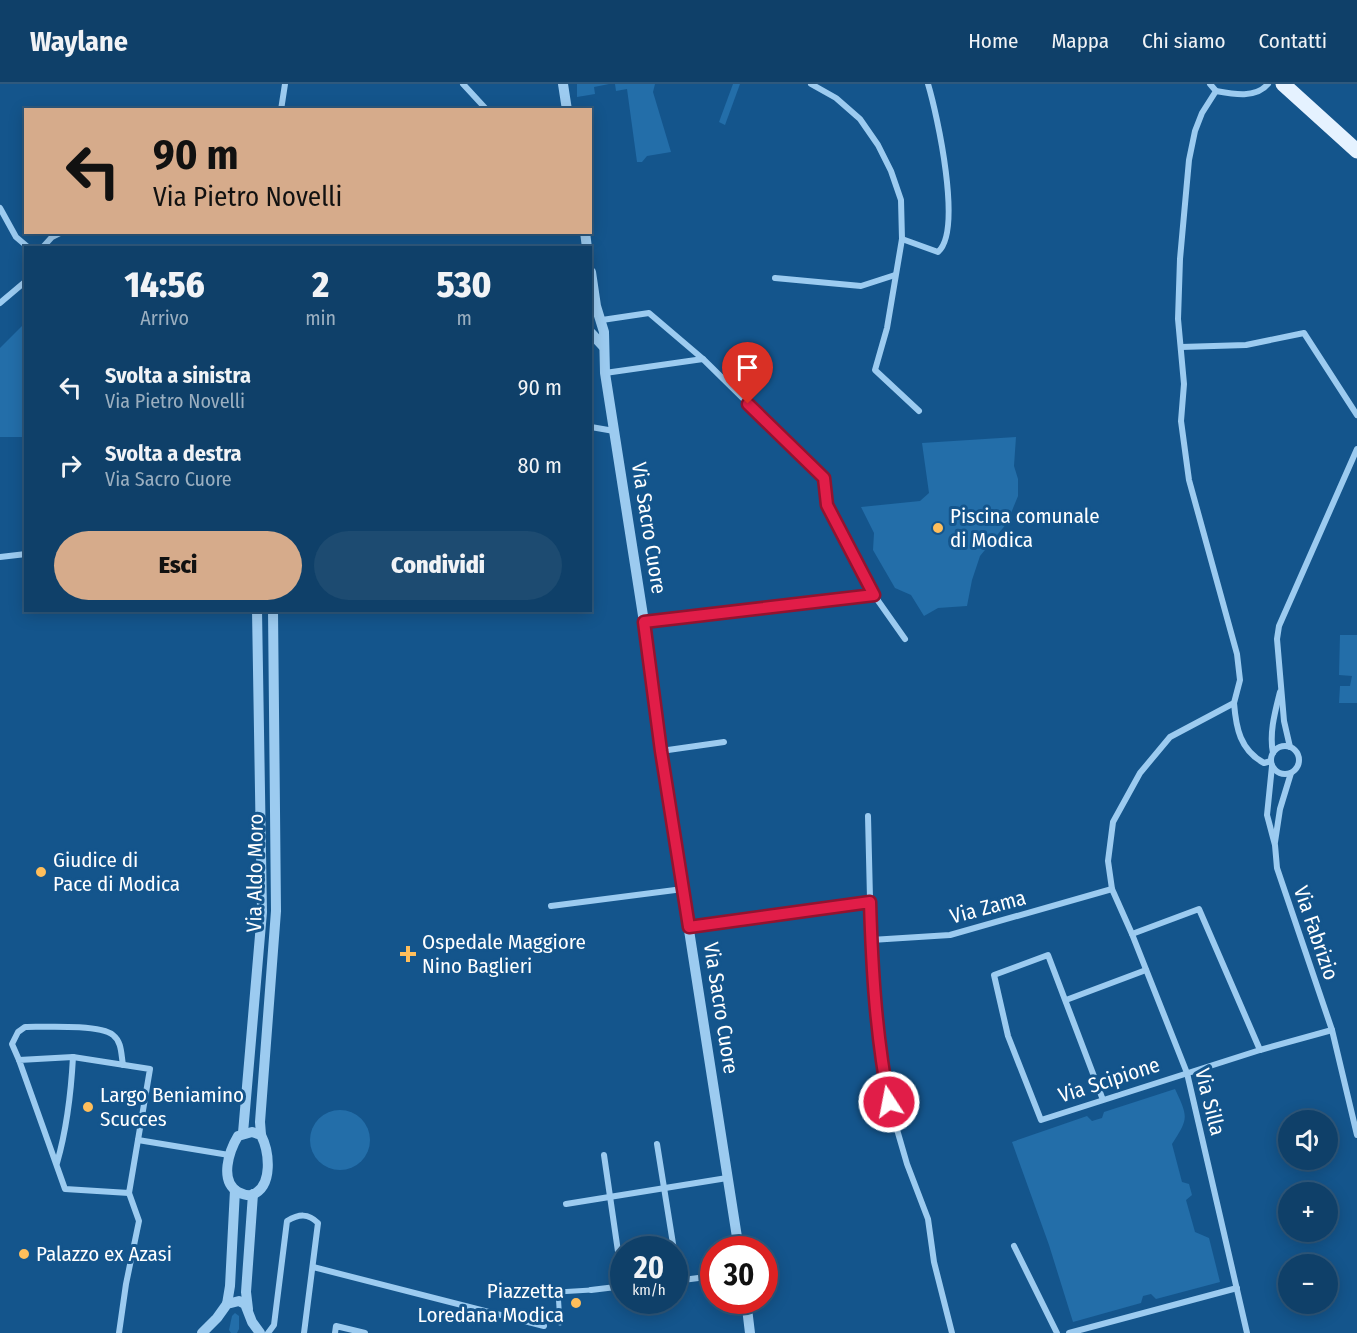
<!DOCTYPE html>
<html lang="it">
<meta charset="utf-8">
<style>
body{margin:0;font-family:"Fira Sans Condensed",sans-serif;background:#1d4b71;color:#f1f3f6;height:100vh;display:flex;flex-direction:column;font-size:22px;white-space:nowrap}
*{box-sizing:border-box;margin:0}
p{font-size:20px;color:#9bafc0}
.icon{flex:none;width:33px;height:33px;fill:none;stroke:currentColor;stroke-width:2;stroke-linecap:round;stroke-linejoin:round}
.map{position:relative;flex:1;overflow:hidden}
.drawer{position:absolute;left:24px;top:162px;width:568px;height:366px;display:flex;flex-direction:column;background:#0f4069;border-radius:0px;box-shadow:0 3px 15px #0003,0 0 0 2px #2f597d}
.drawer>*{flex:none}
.hud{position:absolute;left:24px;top:24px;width:568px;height:126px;border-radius:0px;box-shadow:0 3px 15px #0003,0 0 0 2px #2f597d;background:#d6ab8b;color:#111;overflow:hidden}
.tools{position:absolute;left:1278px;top:1026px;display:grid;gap:12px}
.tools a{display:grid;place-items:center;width:60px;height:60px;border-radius:50%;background:#0f4069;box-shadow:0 3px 15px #0003,0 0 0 2px #2f597d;font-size:30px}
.speed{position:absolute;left:610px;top:1152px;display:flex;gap:12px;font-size:30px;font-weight:700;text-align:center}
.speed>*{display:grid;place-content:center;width:78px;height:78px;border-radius:50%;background:#0f4069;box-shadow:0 3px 15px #0003,0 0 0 2px #2f597d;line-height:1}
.speed small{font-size:15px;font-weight:400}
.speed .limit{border:9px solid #d22;background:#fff;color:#111}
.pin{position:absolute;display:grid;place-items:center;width:51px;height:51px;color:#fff;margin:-62px -26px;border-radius:50% 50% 50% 0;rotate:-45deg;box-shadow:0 0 6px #0007}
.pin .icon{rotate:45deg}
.me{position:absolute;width:66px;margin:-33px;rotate:349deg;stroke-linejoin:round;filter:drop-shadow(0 0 4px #0008)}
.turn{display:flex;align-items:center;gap:21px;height:126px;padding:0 30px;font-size:27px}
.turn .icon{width:78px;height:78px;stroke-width:2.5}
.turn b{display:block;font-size:42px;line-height:51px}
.eta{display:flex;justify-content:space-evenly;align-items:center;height:102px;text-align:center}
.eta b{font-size:36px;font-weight:800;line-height:42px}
.action{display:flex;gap:12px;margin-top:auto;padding:12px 30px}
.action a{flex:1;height:69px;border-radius:36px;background:#d6ab8b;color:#111;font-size:24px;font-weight:800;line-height:69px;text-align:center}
.action a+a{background:#1d4b71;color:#f1f3f6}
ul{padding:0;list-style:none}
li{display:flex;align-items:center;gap:18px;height:78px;padding:0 30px}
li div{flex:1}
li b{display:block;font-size:22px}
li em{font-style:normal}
header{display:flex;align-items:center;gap:36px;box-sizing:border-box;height:84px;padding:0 30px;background:#0f4069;border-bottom:2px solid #2f597d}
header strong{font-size:28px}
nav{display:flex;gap:33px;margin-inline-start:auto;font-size:21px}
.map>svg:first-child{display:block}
.green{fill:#236ea9}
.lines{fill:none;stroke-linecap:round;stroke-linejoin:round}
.pedestrian{stroke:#9ccbf0;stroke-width:5}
.minor{stroke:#9ccbf0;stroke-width:6}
.tertiary{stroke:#9ccbf0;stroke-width:10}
.primary{stroke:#e5f2ff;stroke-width:15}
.route-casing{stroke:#92132f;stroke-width:15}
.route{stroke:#e11d48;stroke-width:10}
.poi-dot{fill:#ffbe5b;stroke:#14558c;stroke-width:2}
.labels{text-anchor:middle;stroke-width:6;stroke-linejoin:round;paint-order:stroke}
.poi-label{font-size:21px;fill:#fff;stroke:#14558c;text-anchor:start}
.street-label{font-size:21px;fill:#fff;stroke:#14558c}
</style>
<header>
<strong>Waylane</strong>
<nav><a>Home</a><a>Mappa</a><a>Chi siamo</a><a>Contatti</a></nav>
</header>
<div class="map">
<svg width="1357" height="1249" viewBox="0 0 1357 1249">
<rect width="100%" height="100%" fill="#14558c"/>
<g class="green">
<path d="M577 0H609L594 3 595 10 577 13Z"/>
<path d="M615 0H655L653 8 671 68 647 72 642 78H637L627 5 616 7Z"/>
<path d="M733 0H740L725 41 719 38Z"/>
<path d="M25 239 22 353H0V264Z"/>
<path d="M1016 353 1014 382 1018 395V412L1007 439 980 472 972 496 967 522 938 524 924 532 911 511 895 504 873 466 874 449 861 423 920 417 929 409 922 359Z"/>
<path d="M1340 551H1357V619H1339L1340 602H1350L1352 592 1339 591Z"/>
<path d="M1175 1005C1188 1033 1189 1034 1172 1060L1182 1098 1189 1100 1192 1111 1186 1116 1195 1148 1209 1154 1220 1198 1156 1215 1151 1210 1143 1212 1141 1219 1073 1238 1049 1161 1012 1058 1087 1032 1092 1037 1102 1034 1104 1028Z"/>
<circle cx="340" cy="1056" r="30"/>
<path d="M235 1229 239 1232V1245L237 1249H231L229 1246 232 1232Z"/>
</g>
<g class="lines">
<path class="pedestrian" d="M560 1239 558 1208 591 1206"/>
<g class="minor">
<path d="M463 0 487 26"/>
<path d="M811 0 836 14 860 35 878 61 891 87 901 116 902 155 887 244 875 286 919 327"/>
<path d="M1210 0 1216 7C1232 10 1256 15 1268 0"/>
<path d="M1216 7 1202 29 1195 47 1189 76 1180 175 1178 235 1184 300 1181 337 1189 396 1237 570 1240 596 1234 619 1170 653 1140 689 1113 738 1108 777 1112 805 1132 850 1187 989 1247 1249"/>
<path d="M281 26 285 0"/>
<path d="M0 124 16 153 29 164"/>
<path d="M902 155 938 168C963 147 937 30 928 0"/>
<path d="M42 164 52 153 62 148"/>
<path d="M775 194 861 202 895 191"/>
<path d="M0 219 26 197"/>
<path d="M602 236 649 229 703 275 824 394 827 421 874 511 905 555"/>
<path d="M1181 263 1246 261 1304 249 1357 331"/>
<path d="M605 289 703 275"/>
<path d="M591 343 614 347"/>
<path d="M0 473 26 470"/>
<path d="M644 538 874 511"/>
<path d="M1234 619C1236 644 1240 666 1264 679L1271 677"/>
<circle cx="1285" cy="676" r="14"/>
<path d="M1290 663 1284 637 1277 555 1279 542 1357 365"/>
<path d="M661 667 724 658"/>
<path d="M1273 669C1269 649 1275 628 1280 608"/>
<path d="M1272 682 1267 731 1275 761 1277 784 1332 946 1357 1051"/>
<path d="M868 732 871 856 881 977 889 1018 907 1080 928 1135 934 1178 952 1249"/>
<path d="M1275 758 1280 725 1291 689"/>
<path d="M551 822 683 805"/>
<path d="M689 843 870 818"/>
<path d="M1132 850 1199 825 1260 966"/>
<path d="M871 856 950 851 1112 805"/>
<path d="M1066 916 1146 886"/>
<path d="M73 973 150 985 129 1109 65 1105 19 976Z"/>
<path d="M19 976 12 960 18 948 25 943C44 943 100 940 113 951 122 958 121 970 123 981"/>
<path d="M1103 1016 1048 871 994 891 1008 952 1041 1036 1260 966 1332 946"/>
<path d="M138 1056 229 1071"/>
<path d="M657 1060 674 1166"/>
<path d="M604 1071 623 1202"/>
<path d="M57 1079C67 1044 71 1010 73 973"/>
<path d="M566 1120 727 1094"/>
<path d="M1014 1162 1057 1249"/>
<path d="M675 1169 679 1196"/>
<path d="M313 1183 544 1242"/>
<path d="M675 1197 714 1192"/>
<path d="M591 1206 624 1202"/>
<path d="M119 1249 126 1200 139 1137 129 1109"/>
<path d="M268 1249 274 1241 287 1137C299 1130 308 1129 318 1139L304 1249"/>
<path d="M335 1249 336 1242 365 1249"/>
<path d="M1069 1249 1237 1204"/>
</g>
<g class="tertiary">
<path d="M563 0 567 26"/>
<path d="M585 148 587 164"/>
<path d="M591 188 596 222 604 248 605 289 644 538 661 667 739 1166"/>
<path d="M591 249 603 262"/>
<path d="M252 1048 261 1051C269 1067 274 1102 252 1111 247 1112 242 1110 238 1108 219 1097 229 1067 238 1052Z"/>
<path d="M243 1049 262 828 257 526"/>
<path d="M261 1051 260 1038 276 827 273 526"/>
<path d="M746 1216 750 1249"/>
<path d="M227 1220 230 1202 235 1106"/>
<path d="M248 1225 246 1208 253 1110"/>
<path d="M202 1249 217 1234 227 1220 239 1217 245 1220 252 1238 260 1249"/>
</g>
<path class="primary" d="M1283 0 1357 67"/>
</g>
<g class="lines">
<defs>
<path id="route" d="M748 320 824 394 827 421 874 511 644 538 661 667 689 843 870 818C872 885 876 952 889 1018"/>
</defs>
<use href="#route" class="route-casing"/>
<use href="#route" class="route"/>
</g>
<g class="poi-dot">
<circle cx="938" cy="444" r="6"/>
<circle cx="41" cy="788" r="6"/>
<path d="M405 861h6v6h6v6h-6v6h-6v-6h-6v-6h6z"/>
<circle cx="88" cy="1023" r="6"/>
<circle cx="24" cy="1170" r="6"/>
<circle cx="576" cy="1219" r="6"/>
</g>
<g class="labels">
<g class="poi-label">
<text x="950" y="439">Piscina comunale<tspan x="950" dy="24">di Modica</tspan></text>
<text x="53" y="783">Giudice di<tspan x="53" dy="24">Pace di Modica</tspan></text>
<text x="422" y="865">Ospedale Maggiore<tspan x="422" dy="24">Nino Baglieri</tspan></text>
<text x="100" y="1018">Largo Beniamino<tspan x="100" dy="24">Scucces</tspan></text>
<text x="36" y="1177">Palazzo ex Azasi</text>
<text x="564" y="1214" text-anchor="end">Piazzetta<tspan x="564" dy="24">Loredana Modica</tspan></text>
</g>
<g class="street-label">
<text transform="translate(649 444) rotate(81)" y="7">Via Sacro Cuore</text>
<text transform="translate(255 789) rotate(-89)" y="7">Via Aldo Moro</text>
<text transform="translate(988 823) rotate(-15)" y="7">Via Zama</text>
<text transform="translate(1316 849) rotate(71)" y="7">Via Fabrizio</text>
<text transform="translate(721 924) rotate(81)" y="7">Via Sacro Cuore</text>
<text transform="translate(1109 996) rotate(-18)" y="7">Via Scipione</text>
<text transform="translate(1210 1018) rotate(76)" y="7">Via Silla</text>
</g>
</g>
</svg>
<div class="tools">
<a><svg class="icon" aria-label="sound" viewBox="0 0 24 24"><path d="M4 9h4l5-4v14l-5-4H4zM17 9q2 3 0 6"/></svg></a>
<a>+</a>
<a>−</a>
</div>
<div class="speed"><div>20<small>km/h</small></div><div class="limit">30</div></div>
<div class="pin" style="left:748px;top:320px;background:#d93025"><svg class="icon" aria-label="arrive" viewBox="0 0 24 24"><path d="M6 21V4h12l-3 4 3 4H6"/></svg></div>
<svg class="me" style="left:889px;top:1018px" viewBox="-20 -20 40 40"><circle r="17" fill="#e11d48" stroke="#fff" stroke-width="3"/><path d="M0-11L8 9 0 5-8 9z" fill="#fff"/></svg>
<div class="hud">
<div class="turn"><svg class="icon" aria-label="left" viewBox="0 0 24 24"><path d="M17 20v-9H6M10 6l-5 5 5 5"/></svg><div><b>90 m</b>Via Pietro Novelli</div></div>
</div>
<section class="drawer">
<div class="eta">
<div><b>14:56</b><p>Arrivo</p></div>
<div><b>2</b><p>min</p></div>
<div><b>530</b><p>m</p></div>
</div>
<ul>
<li><svg class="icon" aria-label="left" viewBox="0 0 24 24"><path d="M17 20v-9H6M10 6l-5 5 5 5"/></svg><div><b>Svolta a sinistra</b><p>Via Pietro Novelli</p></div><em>90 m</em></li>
<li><svg class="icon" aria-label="right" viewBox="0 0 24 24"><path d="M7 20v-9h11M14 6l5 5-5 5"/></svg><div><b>Svolta a destra</b><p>Via Sacro Cuore</p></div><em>80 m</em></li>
</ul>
<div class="action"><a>Esci</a><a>Condividi</a></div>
</section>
</div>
